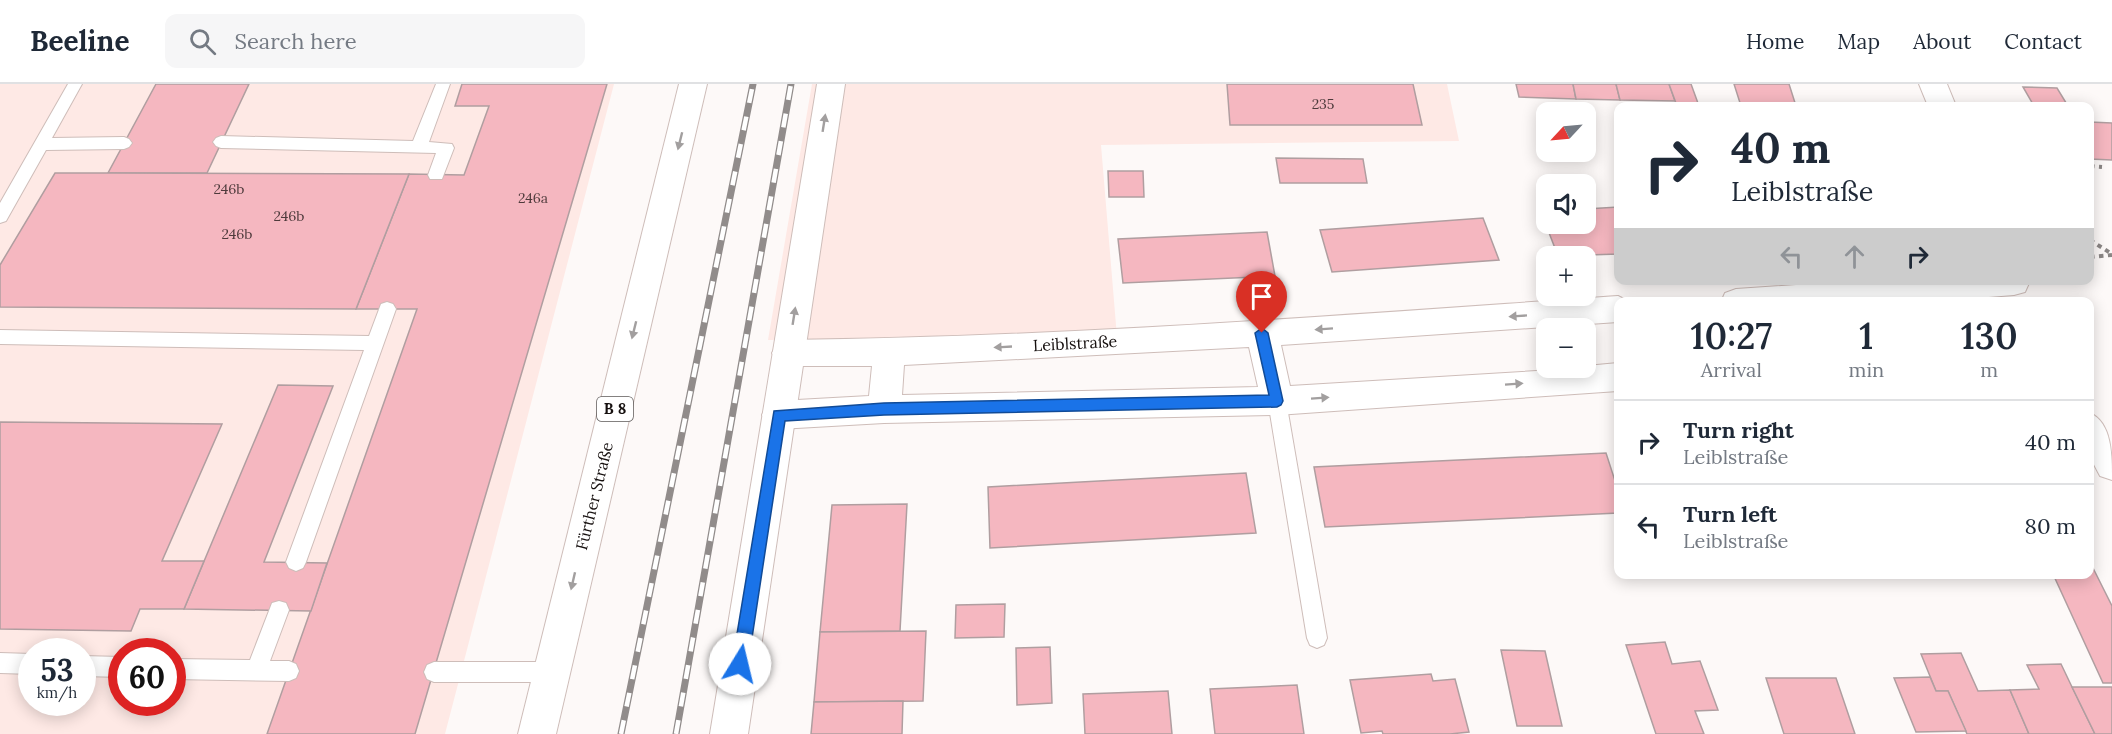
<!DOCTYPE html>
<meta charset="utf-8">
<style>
body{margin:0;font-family:Lora,serif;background:#f6f6f7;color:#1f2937;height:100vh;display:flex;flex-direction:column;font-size:22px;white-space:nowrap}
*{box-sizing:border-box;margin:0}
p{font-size:20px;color:#747a83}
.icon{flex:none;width:33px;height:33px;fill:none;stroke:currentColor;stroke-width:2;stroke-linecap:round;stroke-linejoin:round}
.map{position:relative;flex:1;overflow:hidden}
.details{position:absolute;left:1614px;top:213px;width:480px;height:282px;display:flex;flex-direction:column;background:#fff;border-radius:12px;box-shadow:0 3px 15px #0003}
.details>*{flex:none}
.hud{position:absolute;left:1614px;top:18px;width:480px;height:183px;border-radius:12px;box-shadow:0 3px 15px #0003;background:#fff;color:#1f2937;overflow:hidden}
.needle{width:39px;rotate:244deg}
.fabs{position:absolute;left:1536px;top:18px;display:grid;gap:12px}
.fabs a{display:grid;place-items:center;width:60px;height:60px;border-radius:12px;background:#fff;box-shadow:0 3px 15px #0003;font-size:30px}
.speed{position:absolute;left:18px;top:554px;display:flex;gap:12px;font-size:30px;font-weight:700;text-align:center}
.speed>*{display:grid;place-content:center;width:78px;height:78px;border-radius:50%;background:#fff;box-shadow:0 3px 15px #0003;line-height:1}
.speed small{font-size:15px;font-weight:400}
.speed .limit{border:9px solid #d22;background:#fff;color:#111}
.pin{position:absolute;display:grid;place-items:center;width:51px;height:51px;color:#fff;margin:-62px -26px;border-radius:50% 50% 50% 0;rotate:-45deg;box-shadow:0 0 6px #0007}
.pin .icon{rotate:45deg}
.me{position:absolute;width:66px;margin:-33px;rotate:9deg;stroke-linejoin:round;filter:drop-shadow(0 0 4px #0008)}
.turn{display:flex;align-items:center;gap:21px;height:126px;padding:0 18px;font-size:27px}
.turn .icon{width:78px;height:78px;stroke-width:2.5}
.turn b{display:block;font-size:42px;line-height:51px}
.lanes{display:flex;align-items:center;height:57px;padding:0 18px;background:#0003;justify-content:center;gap:30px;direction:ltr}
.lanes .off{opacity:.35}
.eta{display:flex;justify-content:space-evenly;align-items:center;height:102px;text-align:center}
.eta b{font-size:36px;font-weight:600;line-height:42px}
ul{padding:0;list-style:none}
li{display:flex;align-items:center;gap:18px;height:84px;padding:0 18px;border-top:2px solid #e0e1e3}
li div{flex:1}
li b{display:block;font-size:22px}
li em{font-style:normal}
header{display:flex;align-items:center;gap:36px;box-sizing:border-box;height:84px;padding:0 30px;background:#fff;border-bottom:2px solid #e0e1e3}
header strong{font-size:28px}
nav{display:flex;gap:33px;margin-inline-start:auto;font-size:21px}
.search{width:420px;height:54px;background:#f6f6f7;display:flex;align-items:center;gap:15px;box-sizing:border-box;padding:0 21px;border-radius:12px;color:#747a83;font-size:22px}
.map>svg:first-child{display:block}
.built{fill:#fee9e5;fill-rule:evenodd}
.building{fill:#f5b7c0;stroke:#b09ea0;stroke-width:1.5}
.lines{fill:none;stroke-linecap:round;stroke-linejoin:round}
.service-casing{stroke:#cebdb9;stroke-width:2}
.minor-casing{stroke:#cebdb9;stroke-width:2}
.primary-casing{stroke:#cebdb9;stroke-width:2}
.path{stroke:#8a8584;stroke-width:4;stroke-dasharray:4.5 4.5;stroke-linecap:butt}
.service{fill:#fff;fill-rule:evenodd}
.minor{fill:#fff;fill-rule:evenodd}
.primary{fill:#fff;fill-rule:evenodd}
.rail-casing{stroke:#918c8b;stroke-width:7}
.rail{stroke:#fff;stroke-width:4.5;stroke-dasharray:14;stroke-linecap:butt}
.oneway{fill:#a29f9f}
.route{fill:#1a73e8;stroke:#114b97;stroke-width:1.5}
.labels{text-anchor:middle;stroke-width:4.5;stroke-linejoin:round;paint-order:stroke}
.number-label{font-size:14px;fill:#4e3a3b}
.shield{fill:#fff;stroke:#5c5857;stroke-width:1.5}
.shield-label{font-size:15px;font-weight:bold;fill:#16100f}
.street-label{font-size:16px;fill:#16100f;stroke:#fff}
</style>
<header>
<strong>Beeline</strong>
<div class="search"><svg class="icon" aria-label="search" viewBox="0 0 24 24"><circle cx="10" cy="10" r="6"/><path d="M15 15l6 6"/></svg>Search here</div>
<nav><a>Home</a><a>Map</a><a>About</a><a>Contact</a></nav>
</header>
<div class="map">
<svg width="2112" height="650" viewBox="0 0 2112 650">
<rect width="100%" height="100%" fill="#fdf9f8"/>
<g class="built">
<path d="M0 0H614L445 650H0ZM32 567H82V618H32ZM122 567H172V618H122Z"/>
<path d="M812 0H1447L1459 57 1101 61 1117 253 768 256Z"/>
</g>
<g class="building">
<path d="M156 0H249L207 89H108Z"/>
<path d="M462 0H607L415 650H267L417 225H356L409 90 464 91 489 22H455Z"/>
<path d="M1227 0H1413L1422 41H1230Z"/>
<path d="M1516 0H1573L1576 15 1519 13Z"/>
<path d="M1573 0H1616L1620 16 1576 15Z"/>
<path d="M1616 0H1669L1675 17 1620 16Z"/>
<path d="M1669 0H1691L1699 22H1677Z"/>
<path d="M1734 0H1789L1796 22H1741Z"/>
<path d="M2023 3 2057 4 2068 22H2034Z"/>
<path d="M2090 38 2112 39V76L2090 75Z"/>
<path d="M1276 74 1363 75 1367 99H1280Z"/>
<path d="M1108 87H1143L1144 113H1109Z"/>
<path d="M55 89H108L409 90 356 225 0 223V181Z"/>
<path d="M1618 123V170L1558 172 1541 128 1546 127V140H1586V125Z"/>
<path d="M1483 134 1499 176 1332 188 1320 146Z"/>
<path d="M1267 148 1275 192 1123 199 1118 155Z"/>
<path d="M278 301 333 302 264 478 327 479 311 527 184 525Z"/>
<path d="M0 338 222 340 162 477H204L184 525H140L131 547 0 545Z"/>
<path d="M1606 369 1618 406V429L1325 443 1314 383Z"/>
<path d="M1246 389 1256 449 990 464 988 403Z"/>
<path d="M907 420 900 547 820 548 832 421Z"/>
<path d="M2090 478 2112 522V599H2103L2053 490H2090Z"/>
<path d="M1005 520 1004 553 955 554 956 521Z"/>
<path d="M926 547 923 617 814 618 820 548Z"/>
<path d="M1665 558 1672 580 1700 577 1718 626 1695 627 1704 650H1656L1626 561Z"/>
<path d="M1050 563 1052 619 1017 621 1016 564Z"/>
<path d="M1501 566 1545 567 1562 642H1517Z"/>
<path d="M1961 569 1978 607 2010 606 2029 650H1967L1948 607H1936L1921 570Z"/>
<path d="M2061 580 2072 603 2095 650H2029L2010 606 2039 605 2027 581Z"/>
<path d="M1431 590 1433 597 1455 595 1469 648 1450 650H1383L1382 647 1361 649 1350 596Z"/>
<path d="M1930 593 1936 607H1948L1966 647 1916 648 1894 594Z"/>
<path d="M1766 594H1836L1855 650H1784Z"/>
<path d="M1297 601 1304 650H1215L1210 605Z"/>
<path d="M2072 603H2112V650H2095Z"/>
<path d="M1168 607 1172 650H1085L1083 610Z"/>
<path d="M903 617 902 650H811L814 618Z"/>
</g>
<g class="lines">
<defs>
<g id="service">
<path d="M68 0H82L52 54 124 53 129 55 132 59 129 63 124 65 46 66 6 137 0 139V119Z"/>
<path d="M436 0H450L429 58 452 60 454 64 442 95H430L428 91 436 69 221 64 216 62 213 58 216 54 221 52 413 57Z"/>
<path d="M387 218 393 220 396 225 306 478 303 484 296 487 289 484 286 478 364 266 0 260V246L369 252 381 220Z"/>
<path d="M1277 309 1283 312 1286 317 1327 554 1324 561 1317 564 1310 561 1307 554 1268 317 1271 312Z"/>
<path d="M279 517 286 519 289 526 270 577H289L296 580 299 587 296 594 289 597 172 595V575L250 576 272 519Z"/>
<path d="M0 569 32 570V590L0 589Z"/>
<path d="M82 572 122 573V593L82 592Z"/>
<path d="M434 578H552L559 581 562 588 559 595 552 598H434L427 595 424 588 427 581Z"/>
</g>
<g id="minor">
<path d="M1919 0H1947L1956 22H1928Z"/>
<path d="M1868 196H2028L2029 199 2025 208 2014 211 1925 218H1721L1725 209 1736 205Z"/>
<path d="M1618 212 1630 218H1618V238L1281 261 1290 302 1586 284V282L1618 279V307L1277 331 884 339 779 345 767 341 762 331 767 321 779 317 869 312 872 282H788L777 278 772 269 777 260 788 256C1065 253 1342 231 1618 212ZM1249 263 1258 303 902 311 904 281Z"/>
<path d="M2090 329C2112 339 2112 371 2112 396L2100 392 2090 373Z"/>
</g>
<g id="primary">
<path d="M679 0H707L556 650H518Z"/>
<path d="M817 0H845L748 650H710Z"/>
</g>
</defs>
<use href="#service" class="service-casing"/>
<use href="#minor" class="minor-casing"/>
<use href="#primary" class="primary-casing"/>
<g class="path">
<path d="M2090 82 2102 83"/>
<path d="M2090 156 2112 170"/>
<path d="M2090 173 2112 171"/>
</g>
<use href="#service" class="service"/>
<use href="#minor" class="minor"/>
<use href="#primary" class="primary"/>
<defs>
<g id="rail">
<path d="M621 650 753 0"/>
<path d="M676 650 791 0"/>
</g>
</defs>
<use href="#rail" class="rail-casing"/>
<use href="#rail" class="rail"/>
</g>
<defs><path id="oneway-solid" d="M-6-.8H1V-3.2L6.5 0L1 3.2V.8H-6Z" transform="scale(1.5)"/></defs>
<g class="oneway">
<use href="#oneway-solid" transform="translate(824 39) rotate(-81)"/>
<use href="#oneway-solid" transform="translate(680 57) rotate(104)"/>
<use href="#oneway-solid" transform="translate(794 232) rotate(-81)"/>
<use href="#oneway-solid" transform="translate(1518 232) rotate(176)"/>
<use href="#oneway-solid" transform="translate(1324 245) rotate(176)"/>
<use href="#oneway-solid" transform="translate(634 246) rotate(104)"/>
<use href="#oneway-solid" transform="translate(1003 263) rotate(177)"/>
<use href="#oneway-solid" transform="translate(1514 300) rotate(-4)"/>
<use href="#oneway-solid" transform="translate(1320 314) rotate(-4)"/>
<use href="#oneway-solid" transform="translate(573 497) rotate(103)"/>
</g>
<path class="route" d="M1262 244 1268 249 1283 317 1281 321 1277 323 884 331 785 337 748 580 745 586 740 588 734 586 732 580 774 327 884 319 1269 311 1255 249Z"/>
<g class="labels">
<g class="number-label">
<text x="1323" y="25">235</text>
<text x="229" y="110">246b</text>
<text x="533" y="119">246a</text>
<text x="289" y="137">246b</text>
<text x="237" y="155">246b</text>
</g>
<rect class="shield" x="597" y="313" width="36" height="24" rx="4.5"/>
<g class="shield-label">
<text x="615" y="330">B 8</text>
</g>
<g class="street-label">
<text transform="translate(1075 259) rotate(-3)" y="6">Leiblstraße</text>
<text transform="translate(594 412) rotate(-76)" y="6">Fürther Straße</text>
</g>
</g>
</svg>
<div class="fabs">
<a><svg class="needle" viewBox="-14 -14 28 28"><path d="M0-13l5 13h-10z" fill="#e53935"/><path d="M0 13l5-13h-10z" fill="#747a83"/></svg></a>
<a><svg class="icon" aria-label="sound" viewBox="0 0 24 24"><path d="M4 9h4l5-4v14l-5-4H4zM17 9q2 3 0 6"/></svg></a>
<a>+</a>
<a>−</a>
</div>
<div class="speed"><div>53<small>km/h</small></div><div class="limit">60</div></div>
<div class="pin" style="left:1262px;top:249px;background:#d93025"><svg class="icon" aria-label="arrive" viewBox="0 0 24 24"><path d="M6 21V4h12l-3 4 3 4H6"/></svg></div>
<svg class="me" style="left:740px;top:580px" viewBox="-20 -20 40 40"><circle r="19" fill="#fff"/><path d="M0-13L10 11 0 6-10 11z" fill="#1a73e8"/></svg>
<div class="hud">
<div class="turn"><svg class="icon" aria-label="right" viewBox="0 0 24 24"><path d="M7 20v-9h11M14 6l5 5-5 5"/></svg><div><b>40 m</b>Leiblstraße</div></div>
<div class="lanes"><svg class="icon off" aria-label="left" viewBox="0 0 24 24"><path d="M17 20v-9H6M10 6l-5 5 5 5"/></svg><svg class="icon off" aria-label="ahead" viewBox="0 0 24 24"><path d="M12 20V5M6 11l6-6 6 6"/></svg><svg class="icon" aria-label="right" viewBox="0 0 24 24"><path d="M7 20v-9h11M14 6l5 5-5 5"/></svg></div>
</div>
<section class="details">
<div class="eta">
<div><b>10:27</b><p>Arrival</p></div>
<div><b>1</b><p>min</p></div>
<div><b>130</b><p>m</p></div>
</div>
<ul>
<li><svg class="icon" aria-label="right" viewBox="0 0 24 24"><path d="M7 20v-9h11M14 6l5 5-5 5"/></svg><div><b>Turn right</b><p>Leiblstraße</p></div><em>40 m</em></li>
<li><svg class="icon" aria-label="left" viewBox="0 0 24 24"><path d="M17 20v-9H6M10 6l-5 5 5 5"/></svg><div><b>Turn left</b><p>Leiblstraße</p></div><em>80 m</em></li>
</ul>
</section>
</div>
